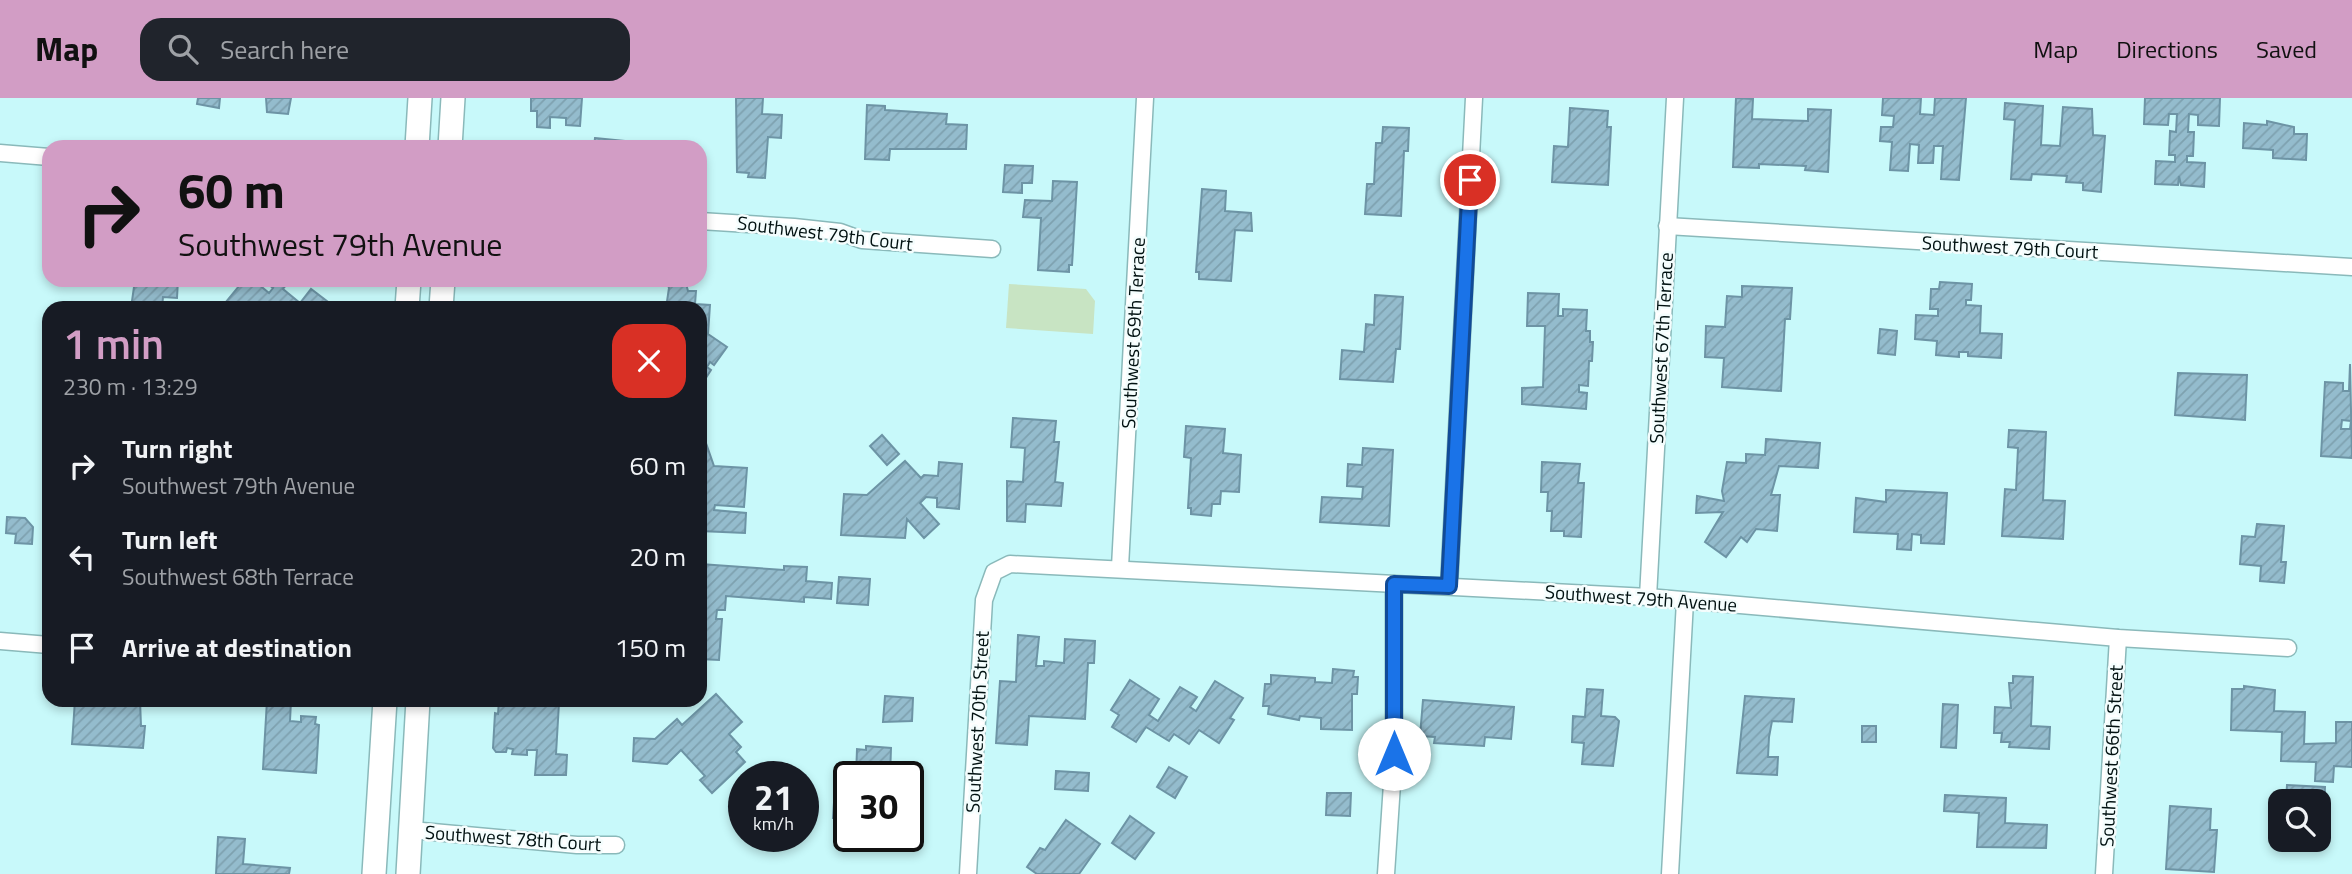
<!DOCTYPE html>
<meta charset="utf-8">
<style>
body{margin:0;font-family:"Titillium Web",sans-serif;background:#20242c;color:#f1f3f6;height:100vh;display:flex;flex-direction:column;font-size:26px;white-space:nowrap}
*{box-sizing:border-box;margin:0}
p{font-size:23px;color:#9ea1a6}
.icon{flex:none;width:38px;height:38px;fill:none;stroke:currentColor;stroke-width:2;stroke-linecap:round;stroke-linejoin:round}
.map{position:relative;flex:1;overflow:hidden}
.details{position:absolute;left:42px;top:203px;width:665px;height:406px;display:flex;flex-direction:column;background:#171b24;border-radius:21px;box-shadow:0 4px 10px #0003}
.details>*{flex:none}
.top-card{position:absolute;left:42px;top:42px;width:665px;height:147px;border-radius:21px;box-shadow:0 4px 10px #0003;background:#d29dc5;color:#111;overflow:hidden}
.controls{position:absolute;left:2268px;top:691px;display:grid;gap:14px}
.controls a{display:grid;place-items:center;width:63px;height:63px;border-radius:14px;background:#171b24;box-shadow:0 4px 10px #0003;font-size:35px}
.speed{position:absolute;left:728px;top:663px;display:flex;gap:14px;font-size:35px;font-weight:700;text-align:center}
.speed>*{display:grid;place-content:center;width:91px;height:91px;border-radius:50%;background:#171b24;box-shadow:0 4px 10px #0003;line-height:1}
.speed small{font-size:18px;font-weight:400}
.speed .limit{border:4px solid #111;border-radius:10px;background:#fff;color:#111}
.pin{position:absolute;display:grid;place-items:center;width:60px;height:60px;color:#fff;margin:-30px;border:4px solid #fff;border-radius:50%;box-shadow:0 2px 7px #0007}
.me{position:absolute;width:77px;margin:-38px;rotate:0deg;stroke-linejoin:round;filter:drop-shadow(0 0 5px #0008)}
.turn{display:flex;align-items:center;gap:24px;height:147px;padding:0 21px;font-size:32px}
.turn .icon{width:91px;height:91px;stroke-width:2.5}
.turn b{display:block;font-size:49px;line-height:60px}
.round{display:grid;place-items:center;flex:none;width:74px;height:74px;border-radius:21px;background:#20242c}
.overview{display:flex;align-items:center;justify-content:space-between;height:119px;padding:0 21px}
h1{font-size:42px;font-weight:600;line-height:52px;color:#d29dc5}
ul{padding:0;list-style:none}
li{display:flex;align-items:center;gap:21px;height:91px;padding:0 21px}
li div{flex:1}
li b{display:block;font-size:26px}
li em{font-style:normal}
header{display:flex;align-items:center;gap:42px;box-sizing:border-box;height:98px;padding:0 35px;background:#d29dc5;color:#111}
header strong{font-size:33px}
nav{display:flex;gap:38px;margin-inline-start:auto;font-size:24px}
.search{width:490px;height:63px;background:#20242c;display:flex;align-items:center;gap:18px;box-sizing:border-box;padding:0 24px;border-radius:21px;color:#9ea1a6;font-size:26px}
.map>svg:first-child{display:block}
.pitch{fill:#c8e4c3}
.building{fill:url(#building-hatch);stroke:#6d94a5;stroke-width:2;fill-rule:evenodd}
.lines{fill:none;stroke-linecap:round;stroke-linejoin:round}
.street-casing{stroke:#8ab9ba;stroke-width:19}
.secondary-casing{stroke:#8ab9ba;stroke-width:26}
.street{stroke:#fff;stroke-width:16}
.secondary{stroke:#fff;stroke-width:23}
.route-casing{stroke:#114b97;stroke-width:18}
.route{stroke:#1a73e8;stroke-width:12}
.labels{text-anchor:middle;stroke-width:5;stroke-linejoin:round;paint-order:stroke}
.street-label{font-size:19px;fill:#011111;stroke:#f4fdfd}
</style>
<header>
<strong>Map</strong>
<div class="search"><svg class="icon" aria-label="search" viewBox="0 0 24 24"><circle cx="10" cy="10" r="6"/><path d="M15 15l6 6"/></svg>Search here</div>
<nav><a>Map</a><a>Directions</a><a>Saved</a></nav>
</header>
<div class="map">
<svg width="2352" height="776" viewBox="0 0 2352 776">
<defs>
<pattern id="building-hatch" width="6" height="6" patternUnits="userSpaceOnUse" patternTransform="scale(1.75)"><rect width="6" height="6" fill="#94bccd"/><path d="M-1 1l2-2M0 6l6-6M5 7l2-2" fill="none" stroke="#7ea1af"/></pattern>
</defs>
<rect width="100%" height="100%" fill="#c8f9fa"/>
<path class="pitch" d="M1009 186 1086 191 1095 203 1093 236 1006 230Z"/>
<g class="building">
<path d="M198 0H220L219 10 197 6Z"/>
<path d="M266 0H291L288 16 267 14Z"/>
<path d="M531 0H582L580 28 566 27V20L550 19V30L537 29V13H531Z"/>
<path d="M736 0H763L762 16 782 17 781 40 768 39 765 80 748 79 749 75 737 74Z"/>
<path d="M1736 0 1753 1 1752 21 1808 23V11L1831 12 1828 74 1805 72 1806 68 1759 66V70L1733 69Z"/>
<path d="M1883 0H1921L1920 16 1934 17 1935 0H1966L1959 82 1941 81 1943 48H1934L1933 65H1918L1919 47 1910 46 1908 73 1890 72 1892 44 1880 43 1881 29H1893L1894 18 1882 17Z"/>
<path d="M2145 0H2220L2219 28 2198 27V17L2189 16 2188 34H2194L2193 58H2187V64L2205 65 2204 89 2181 87 2179 78 2178 87 2155 86 2156 63 2175 64V57H2169L2170 33 2176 34 2177 16H2169L2168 27 2144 26Z"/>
<path d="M2005 5 2043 8 2041 47 2060 48 2063 9 2092 11 2093 37 2105 38 2101 94 2083 92V85L2066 84 2067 78 2032 76 2031 82 2011 81 2015 22 2004 21Z"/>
<path d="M867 7 885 8V12L947 16 946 26 967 27 966 51H890L889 62 865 61Z"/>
<path d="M1570 10 1608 13 1607 29H1611L1608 87 1552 84 1554 48 1568 49Z"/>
<path d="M2267 23 2294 29V36H2307L2306 62 2273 60V52L2243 50 2244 25 2267 27Z"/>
<path d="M1383 29 1409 30 1408 53H1404L1401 118 1365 116 1367 86H1374L1376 45H1382Z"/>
<path d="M595 40 624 43 623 49H594Z"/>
<path d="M1005 67 1033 68 1032 85H1022V95L1003 94Z"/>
<path d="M1053 83 1077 84 1072 167H1069V174L1038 172 1041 120 1023 119 1025 102 1052 103Z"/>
<path d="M1202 91 1226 93 1225 113 1251 115 1252 133 1235 132 1231 183 1199 181V174H1196Z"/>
<path d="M135 182H178L177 200 163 199 162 210H131Z"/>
<path d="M244 182H259L257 185 269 195 273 190 263 182H290L283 191 300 205 311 191 336 210H286L280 205 275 210H221Z"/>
<path d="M666 182H685L688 193H696L695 206 710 207 708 236 727 249 714 267 710 264 707 269 711 272 700 289V210H666L669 190Z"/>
<path d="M1940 184 1972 186 1971 202H1966V207L1981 208 1980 235 2002 236 2001 260 1968 258V254H1959V259L1936 257 1937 243 1915 241 1916 217 1938 218V211H1930L1931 191H1939Z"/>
<path d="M1742 188 1792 190 1790 221H1785L1781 293 1722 289 1724 260 1705 259 1706 228 1725 229 1727 198 1742 199Z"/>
<path d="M1528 195 1559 196 1558 218H1563V211L1587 212 1586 233H1590V244H1593L1592 263H1589L1588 288 1579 287V294L1587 295 1586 311 1522 306V290L1543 289 1545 228H1527Z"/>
<path d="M1375 197 1403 199 1400 251H1396L1393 284 1340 281 1342 252 1364 254 1366 226 1374 227Z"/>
<path d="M1880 231 1897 233 1895 257 1878 255Z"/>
<path d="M2350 266 2352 360 2321 358 2325 284 2343 285V293H2349ZM2342 322 2351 323 2350 331H2341Z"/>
<path d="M2178 275 2247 277 2245 322 2175 317Z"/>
<path d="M1013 320 1056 323 1054 344H1059L1055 384 1063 385 1061 408 1026 406 1025 424 1007 423V383L1023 384 1025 350 1011 349Z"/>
<path d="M700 328 714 368 747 370 744 409 715 407 714 412 746 415 745 435 700 433Z"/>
<path d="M1186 328 1225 331 1223 355 1241 357 1239 394 1221 393 1220 406H1212L1211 418 1191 416V410H1188L1191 360 1184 359Z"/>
<path d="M2009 332 2046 334 2043 402 2065 403 2063 441 2002 438 2005 391 2016 392 2018 350 2008 349Z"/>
<path d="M882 337 899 356 887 367 870 348Z"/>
<path d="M1766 341 1820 345 1818 370 1779 368 1771 397H1780L1777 433 1756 431 1747 444 1741 439 1726 459 1705 444 1723 414 1696 415 1697 398 1724 403 1722 393 1727 364 1746 365V356L1765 357Z"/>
<path d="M1363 350 1393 352 1389 428 1320 424 1322 399 1362 401 1363 389 1347 388 1348 366 1362 367Z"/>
<path d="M905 363 921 380 924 377 938 378 939 364 962 366 959 411 937 409V400L926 399 920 405 939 426 924 440 907 421 905 440 841 437 844 396 867 397Z"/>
<path d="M1542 364 1580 366 1578 385H1584L1581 439 1564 438V433H1551L1552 413H1547L1548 394H1541Z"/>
<path d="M1886 392 1947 395 1944 446 1921 445V437L1912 436 1911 452 1897 451 1898 436 1854 434 1856 400 1886 404Z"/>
<path d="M7 419 25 420 33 429 32 446 15 445 16 436 6 435Z"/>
<path d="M2257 426 2284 428 2281 464H2286L2284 485 2260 483 2261 468 2240 466 2242 438 2255 439Z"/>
<path d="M700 466 784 472V468L807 469 806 483 832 485 831 501 804 499V504L726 498 725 512H717L716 521H722L719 562 700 561Z"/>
<path d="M839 479 870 481 868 507 837 505Z"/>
<path d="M1018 537 1039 539 1036 568H1044V563L1064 565 1065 541 1095 543 1094 565H1088L1085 621 1029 618 1027 647 996 645 1000 583 1016 584Z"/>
<path d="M1333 571 1354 573 1353 579H1358L1357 596H1352V632L1321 631V620L1300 618 1299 622 1268 616 1269 608H1263L1265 586H1271V577L1315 580V584L1332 585Z"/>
<path d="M2013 578 2033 579 2031 628 2050 629 2049 651 2009 649 2010 644H2001L2002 635H1994L1995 609 2011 610 2009 585H2013Z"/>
<path d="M1130 582 1159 601 1149 617 1158 623 1180 589 1197 599 1190 609 1196 613 1215 583 1243 600 1230 620 1234 622 1219 645 1199 632 1189 646 1174 636 1169 643 1146 629 1136 644 1112 629 1119 617 1111 612Z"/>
<path d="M2244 588 2275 592 2274 613 2305 614 2304 646 2336 645V624H2352V669L2334 668 2333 684 2315 683 2316 664 2281 663 2282 634 2231 632 2232 591H2244Z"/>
<path d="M1587 591 1603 592 1601 618 1615 619 1619 623 1613 668 1582 666 1584 645 1572 644 1573 618 1585 619Z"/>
<path d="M716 596 742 624 729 636 741 649 736 654 745 664 712 695 700 682 705 678 681 652 667 666 633 663 634 640 655 641 677 621 682 627Z"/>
<path d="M885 598 913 600 912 623 883 624Z"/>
<path d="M1745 598 1794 601 1792 624 1772 623 1769 639 1768 659H1778L1777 677 1737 675Z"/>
<path d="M75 602H140L141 628H145L143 650 72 646Z"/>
<path d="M267 602 291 603 290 623 301 624V618L316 619 315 626 319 627 316 675 263 671Z"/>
<path d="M499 602 559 605 556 656 567 657 566 677H535L537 652H527V657L512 656 513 651 507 650 506 654H496L493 650 495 615 498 616Z"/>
<path d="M1423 602 1514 609 1511 641 1485 639 1484 648 1434 645 1435 639 1420 638Z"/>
<path d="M1943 606 1958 607 1956 650 1941 649Z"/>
<rect x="1862" y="628" width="14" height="16"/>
<path d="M866 648 891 650 890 679H856L857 651 866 652Z"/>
<path d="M1169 669 1187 679 1175 700 1157 689Z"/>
<path d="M1056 673 1089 675 1088 693 1055 691Z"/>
<path d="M2287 687 2325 689 2324 709H2319V704H2286Z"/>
<path d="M835 689 849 690V730H846V720H833Z"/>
<path d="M1327 695H1351L1350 718 1326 717Z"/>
<path d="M1945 697 2006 700 2005 725 2047 727 2046 750 1977 749 1979 715 1944 713Z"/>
<path d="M2170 708 2211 711 2210 732H2217L2214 774 2166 771Z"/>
<path d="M1130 718 1154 735 1135 761 1112 745Z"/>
<path d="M1066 722 1100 746 1079 776H1037L1027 769 1040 750 1045 752Z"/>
<path d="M218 739 245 741 243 766 290 770 289 776H216Z"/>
</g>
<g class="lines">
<defs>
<g id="street">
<path d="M0 55 49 59"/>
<path d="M700 123 794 129 840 134 862 142 992 151"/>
<path d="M1667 128 2352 169"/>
<path d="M1120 469 1145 0"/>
<path d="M1449 488 1474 0"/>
<path d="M1648 499 1675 0"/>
<path d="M0 543 49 547"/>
<path d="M411 732 577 747H616"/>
<path d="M968 776 984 502 994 474 1010 466 1648 499 2118 540 2288 550"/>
<path d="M1386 776 1394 656V486"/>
<path d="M1670 776 1685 503"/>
<path d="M2104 776 2118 540"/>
</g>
<g id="secondary">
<path d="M417 49 420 0"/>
<path d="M450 49 453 0"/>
<path d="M407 210 409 182"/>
<path d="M441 210 443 182"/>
<path d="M374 776 385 602"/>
<path d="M408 776 418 602"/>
</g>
</defs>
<use href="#street" class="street-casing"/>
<use href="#secondary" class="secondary-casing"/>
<use href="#street" class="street"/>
<use href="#secondary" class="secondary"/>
</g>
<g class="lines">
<defs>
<path id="route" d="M1394 656V486L1449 488 1470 82"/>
</defs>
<use href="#route" class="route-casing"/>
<use href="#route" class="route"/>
</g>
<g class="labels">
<g class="street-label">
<text transform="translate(825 135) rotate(7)" y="7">Southwest 79th Court</text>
<text transform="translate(2010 149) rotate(3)" y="7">Southwest 79th Court</text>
<text transform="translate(1133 235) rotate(-87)" y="7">Southwest 69th Terrace</text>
<text transform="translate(1661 250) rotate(-87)" y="7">Southwest 67th Terrace</text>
<text transform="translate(1641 500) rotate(4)" y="7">Southwest 79th Avenue</text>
<text transform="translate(977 624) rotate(-87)" y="7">Southwest 70th Street</text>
<text transform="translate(2111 658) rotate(-87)" y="7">Southwest 66th Street</text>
<text transform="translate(513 740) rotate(4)" y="7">Southwest 78th Court</text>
</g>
</g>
</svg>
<div class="controls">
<a><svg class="icon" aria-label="search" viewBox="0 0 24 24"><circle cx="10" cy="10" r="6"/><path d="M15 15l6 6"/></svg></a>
</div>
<div class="speed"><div>21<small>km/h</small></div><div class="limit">30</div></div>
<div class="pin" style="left:1470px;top:82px;background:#d93025"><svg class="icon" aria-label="arrive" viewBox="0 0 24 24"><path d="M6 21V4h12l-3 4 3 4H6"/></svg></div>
<svg class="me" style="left:1394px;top:656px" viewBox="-20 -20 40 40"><circle r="19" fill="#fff"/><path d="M0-13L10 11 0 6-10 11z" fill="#1a73e8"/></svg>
<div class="top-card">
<div class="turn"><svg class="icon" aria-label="right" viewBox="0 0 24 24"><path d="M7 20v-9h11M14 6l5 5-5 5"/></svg><div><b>60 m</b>Southwest 79th Avenue</div></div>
</div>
<section class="details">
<div class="overview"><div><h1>1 min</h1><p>230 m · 13:29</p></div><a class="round" style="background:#d93025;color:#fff"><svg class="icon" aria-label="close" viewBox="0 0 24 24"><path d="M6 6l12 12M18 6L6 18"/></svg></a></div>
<ul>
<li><svg class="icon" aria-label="right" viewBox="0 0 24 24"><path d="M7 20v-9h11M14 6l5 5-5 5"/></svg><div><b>Turn right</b><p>Southwest 79th Avenue</p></div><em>60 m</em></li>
<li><svg class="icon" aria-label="left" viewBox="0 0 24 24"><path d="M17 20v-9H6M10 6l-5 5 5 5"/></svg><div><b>Turn left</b><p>Southwest 68th Terrace</p></div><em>20 m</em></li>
<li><svg class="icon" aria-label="arrive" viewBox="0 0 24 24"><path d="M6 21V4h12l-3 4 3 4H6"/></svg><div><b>Arrive at destination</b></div><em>150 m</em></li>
</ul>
</section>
</div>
